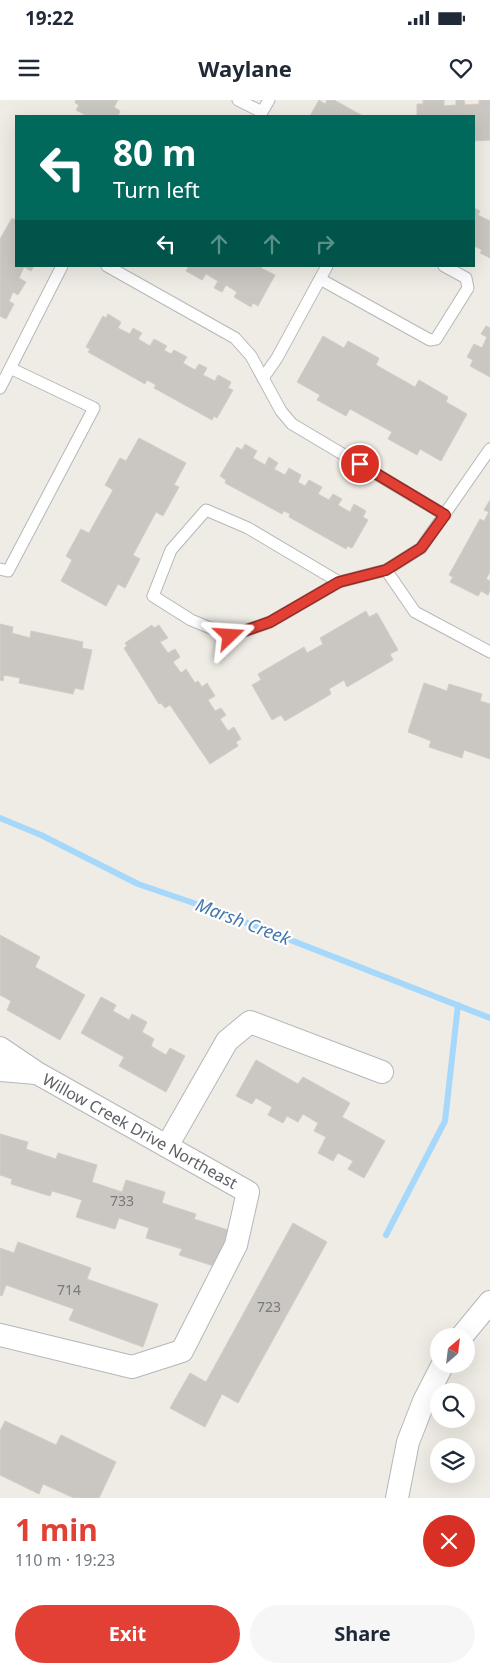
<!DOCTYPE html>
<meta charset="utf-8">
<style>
body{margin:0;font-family:"Noto Sans",sans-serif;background:#f6f6f7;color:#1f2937;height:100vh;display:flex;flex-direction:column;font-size:19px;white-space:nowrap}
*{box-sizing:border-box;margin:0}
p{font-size:16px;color:#747a83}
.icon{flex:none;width:28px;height:28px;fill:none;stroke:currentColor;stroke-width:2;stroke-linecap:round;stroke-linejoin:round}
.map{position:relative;height:1398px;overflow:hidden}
.details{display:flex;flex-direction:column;background:#fff;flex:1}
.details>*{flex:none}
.banner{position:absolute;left:15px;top:15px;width:460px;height:152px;border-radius:0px;box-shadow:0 5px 20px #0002;background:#00695c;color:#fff;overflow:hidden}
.needle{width:32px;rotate:28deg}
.buttons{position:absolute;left:430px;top:1228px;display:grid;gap:10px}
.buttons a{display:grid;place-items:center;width:45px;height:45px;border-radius:50%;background:#fff;box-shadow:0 5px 20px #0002;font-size:25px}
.pin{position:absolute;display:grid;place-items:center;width:42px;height:42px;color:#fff;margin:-21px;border:2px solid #fff;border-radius:50%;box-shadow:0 1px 5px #0007}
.me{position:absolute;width:55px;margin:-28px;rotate:70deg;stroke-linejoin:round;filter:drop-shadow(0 0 4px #0008)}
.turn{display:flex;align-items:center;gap:18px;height:105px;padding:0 15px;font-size:22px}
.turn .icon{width:65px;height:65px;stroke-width:2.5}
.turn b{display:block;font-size:35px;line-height:42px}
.lanes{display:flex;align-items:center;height:48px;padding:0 15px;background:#0003;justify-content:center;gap:25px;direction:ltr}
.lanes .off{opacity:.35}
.round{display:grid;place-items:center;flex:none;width:52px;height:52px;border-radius:26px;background:#f6f6f7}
.head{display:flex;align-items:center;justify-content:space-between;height:85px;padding:0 15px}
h1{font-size:30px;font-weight:700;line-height:38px;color:#e34035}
.cta{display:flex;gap:10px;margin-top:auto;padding:10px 15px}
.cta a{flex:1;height:58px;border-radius:30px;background:#e34035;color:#fff;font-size:20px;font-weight:700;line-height:58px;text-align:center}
.cta a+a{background:#f6f6f7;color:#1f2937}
.status{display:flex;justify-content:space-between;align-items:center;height:35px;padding:0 25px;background:#fff;direction:ltr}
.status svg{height:14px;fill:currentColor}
header{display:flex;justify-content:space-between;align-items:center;height:65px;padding:0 15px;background:#fff;font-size:22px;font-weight:700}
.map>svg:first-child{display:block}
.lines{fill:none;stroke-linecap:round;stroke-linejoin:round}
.stream{stroke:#a6d8fc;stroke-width:6}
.building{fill:#cac6c1;stroke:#d3cdc3}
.lane-casing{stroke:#b4b7bb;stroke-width:13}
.street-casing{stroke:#b4b7bb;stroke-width:24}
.lane{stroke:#fff;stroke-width:11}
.street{stroke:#fff;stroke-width:22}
.route-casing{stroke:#942a22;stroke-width:12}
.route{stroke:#e34035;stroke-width:9}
.labels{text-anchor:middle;stroke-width:4.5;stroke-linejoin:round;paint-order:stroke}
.number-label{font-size:14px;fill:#787a7b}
.street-label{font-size:16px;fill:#5c6064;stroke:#fff}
.water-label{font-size:18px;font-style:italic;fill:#4378ae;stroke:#fff}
</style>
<div class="status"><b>19:22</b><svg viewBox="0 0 49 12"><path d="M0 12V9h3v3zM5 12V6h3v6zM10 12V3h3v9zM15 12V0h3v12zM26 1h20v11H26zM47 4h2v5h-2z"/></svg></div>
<header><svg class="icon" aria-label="menu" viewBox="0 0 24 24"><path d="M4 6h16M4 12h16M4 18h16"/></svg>Waylane<svg class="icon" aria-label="heart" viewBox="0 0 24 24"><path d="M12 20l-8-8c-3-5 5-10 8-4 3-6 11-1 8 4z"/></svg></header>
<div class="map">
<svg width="490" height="1398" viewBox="0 0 490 1398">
<rect width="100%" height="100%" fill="#eeece4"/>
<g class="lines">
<g class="stream">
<path d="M0 718 41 735 138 784 211 809 490 918"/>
<path d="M386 1135 445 1021 458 905"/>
</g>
</g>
<g class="building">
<path d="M76 0H118L114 7 120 11 118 16H87L76 10 79 5 75 3Z"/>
<path d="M319 0 325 4 327 0H334L363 16H310Z"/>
<path d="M423 0H444V6L456 5V0H464L465 5 479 4V0H490V40L474 41V16H417V4H423Z"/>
<path d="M474 108 480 111 478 115 490 121V158L480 153 482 150 474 146Z"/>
<path d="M16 116V166H34L31 171 24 167 19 178 26 182 18 195 13 192 9 201 14 204 6 219 0 216V139L12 118 14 120Z"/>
<path d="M186 166H262L261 168 275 175 258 206 253 203 251 207 234 197 237 192 226 185 222 192 214 188 218 181 206 174 202 180 186 171 188 168Z"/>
<path d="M108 214 121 222 118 228 130 234 133 228 142 233 138 239 150 246 154 239 167 246 164 250 171 254 174 250 187 257 183 263 195 270 199 264 207 268 203 275 215 281 218 275 231 282 228 288 233 290 217 318 214 316 212 320 154 288 156 285 147 280 145 284 88 252 90 249 86 247 103 216 106 218Z"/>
<path d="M486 226 490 228V277L470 266 473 260 467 257 474 244 482 248 487 237 481 234Z"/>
<path d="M323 236 344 248 348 241 379 258 376 265 415 287 419 280 448 297 446 302 467 314 441 361 420 349 417 355 388 339 392 332 350 309 346 316 317 300 320 295 297 282Z"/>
<path d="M139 338 186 363 174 385 179 387 163 416 156 412 133 455 140 459 125 488 118 484 106 506 61 481 72 460 66 456 81 429 89 433 113 390 105 385 120 358 126 361Z"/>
<path d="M245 344 257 351 253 358 265 365 269 357 278 363 274 369 285 375 289 368 301 375 298 382 305 386 309 380 322 387 318 394 329 400 333 394 342 399 338 405 350 412 354 404 366 411 363 417 368 420 352 448 347 446 346 449 289 417 290 414 284 411 282 414 225 383 226 380 220 376 237 347 242 350Z"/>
<path d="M490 400V472L486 479 490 481V490L488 495 481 491 478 496 450 482 453 477 449 475 480 419 484 421 489 412 484 410Z"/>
<path d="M366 511 369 517 377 513 398 550 390 554 393 560 347 587 344 580 329 589 331 594 285 621 281 615 272 620 252 585 261 580 258 574 304 547 307 553 323 544 320 538Z"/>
<path d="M0 524 13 527 12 533 30 538 31 531 83 542 82 548 92 550 83 590 75 588 73 594 19 583 20 578 4 575 3 581 0 580Z"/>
<path d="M152 525 154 528 159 525 168 538 160 542 168 553 175 549 180 557 173 562 181 573 186 569 195 583 198 581 202 587 207 583 215 596 208 600 215 611 221 608 226 615 220 619 228 631 234 627 241 639 236 642 238 646 210 664 170 605 165 608 161 603 159 604 124 548 127 546 125 543Z"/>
<path d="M424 583 447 591 449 584 482 594 480 601 490 604V659L464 650 462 658 429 647 431 641 408 632Z"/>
<path d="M0 835 40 857 35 867 85 895 60 940 7 910 11 901 0 895Z"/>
<path d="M101 897 116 905 113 911 129 920 132 914 147 922 142 932 154 939 151 946 166 955 170 948 185 956 166 992 119 966 124 957 81 933Z"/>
<path d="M256 960 298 984 303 977 350 1003 342 1017 385 1041 364 1078 348 1069 353 1061 338 1053 333 1061 318 1053 326 1037 314 1031 318 1023 303 1014 298 1022 287 1016 283 1023 268 1015 272 1007 256 998 252 1004 236 996Z"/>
<path d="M0 1034 28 1042 26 1049 56 1059 58 1053 97 1065 92 1082 122 1092 126 1080 165 1092 162 1103 196 1114 194 1119 228 1130 217 1167 179 1155 182 1149 146 1138 149 1128 119 1118 115 1129 76 1117 82 1100 52 1091 50 1096 11 1084 12 1079 0 1075Z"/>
<path d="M293 1123 327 1142 238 1303 222 1294 205 1327 170 1308 190 1273 206 1282Z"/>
<path d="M18 1142 91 1168 87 1179 158 1204 143 1247 69 1220 74 1209 6 1185 2 1196 0 1195V1148L14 1153Z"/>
<path d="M5 1321 56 1345 61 1335 116 1362 99 1398H74L43 1384 39 1394 0 1375V1331Z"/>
</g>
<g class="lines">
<defs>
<g id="lane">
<path d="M238 0 262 12 269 0"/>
<path d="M107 166 235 238 251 256 281 311 292 324 445 415"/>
<path d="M320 179 430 240 436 239 468 188 466 178 444 166"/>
<path d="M263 278 277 258 327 166"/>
<path d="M0 288 62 166"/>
<path d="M0 469 8 471 94 308 12 269"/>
<path d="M386 470 415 512 490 552"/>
<path d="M339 482 270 522 230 536 191 520 153 496 171 450 206 410 248 428 339 482 386 470 421 448 490 349"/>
</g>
<g id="street">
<path d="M0 948 37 973 248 1092 236 1145 182 1251 132 1267 0 1235"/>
<path d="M0 970 36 973"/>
<path d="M167 1046 227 941 250 922 382 972"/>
<path d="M462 1236 490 1202"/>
<path d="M397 1398 408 1342 424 1301 443 1264"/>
</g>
</defs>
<use href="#lane" class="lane-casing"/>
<use href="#street" class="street-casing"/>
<use href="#lane" class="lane"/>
<use href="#street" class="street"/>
</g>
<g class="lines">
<defs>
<path id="route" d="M230 536 270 522 339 482 386 470 421 448 445 415 360 364"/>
</defs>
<use href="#route" class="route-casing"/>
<use href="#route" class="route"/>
</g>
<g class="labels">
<g class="number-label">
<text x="122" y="1106">733</text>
<text x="69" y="1195">714</text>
<text x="269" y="1212">723</text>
</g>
<g class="street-label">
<text transform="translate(140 1031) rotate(29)" y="6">Willow Creek Drive Northeast</text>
</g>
<g class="water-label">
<text transform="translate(243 822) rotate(21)" y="6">Marsh Creek</text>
</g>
</g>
</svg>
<div class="buttons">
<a><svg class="needle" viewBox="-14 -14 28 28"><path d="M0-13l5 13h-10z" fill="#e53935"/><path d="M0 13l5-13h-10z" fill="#747a83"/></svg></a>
<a><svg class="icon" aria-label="search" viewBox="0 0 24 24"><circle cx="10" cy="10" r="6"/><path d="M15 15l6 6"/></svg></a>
<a><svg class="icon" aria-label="layers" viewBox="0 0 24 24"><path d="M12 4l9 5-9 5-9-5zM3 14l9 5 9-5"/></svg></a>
</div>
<div class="pin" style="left:360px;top:364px;background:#d93025"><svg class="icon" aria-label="arrive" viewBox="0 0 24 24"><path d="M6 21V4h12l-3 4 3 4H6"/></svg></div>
<svg class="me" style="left:230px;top:536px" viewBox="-20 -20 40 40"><path d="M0-17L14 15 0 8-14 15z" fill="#e34035" stroke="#fff" stroke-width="4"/></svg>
<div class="banner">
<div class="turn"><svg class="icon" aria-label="left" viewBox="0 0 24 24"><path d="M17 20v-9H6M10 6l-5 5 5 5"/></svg><div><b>80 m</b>Turn left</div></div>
<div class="lanes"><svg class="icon" aria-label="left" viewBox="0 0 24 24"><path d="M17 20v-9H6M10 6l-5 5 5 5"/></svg><svg class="icon off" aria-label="ahead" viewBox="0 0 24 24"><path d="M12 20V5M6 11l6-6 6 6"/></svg><svg class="icon off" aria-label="ahead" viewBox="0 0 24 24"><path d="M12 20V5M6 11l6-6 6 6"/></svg><svg class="icon off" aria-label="right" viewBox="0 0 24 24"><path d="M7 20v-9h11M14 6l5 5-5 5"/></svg></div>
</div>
</div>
<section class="details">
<div class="head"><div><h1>1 min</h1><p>110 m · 19:23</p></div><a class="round" style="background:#d93025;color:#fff"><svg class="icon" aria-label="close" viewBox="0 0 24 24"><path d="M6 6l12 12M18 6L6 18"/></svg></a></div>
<div class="cta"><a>Exit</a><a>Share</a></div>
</section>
